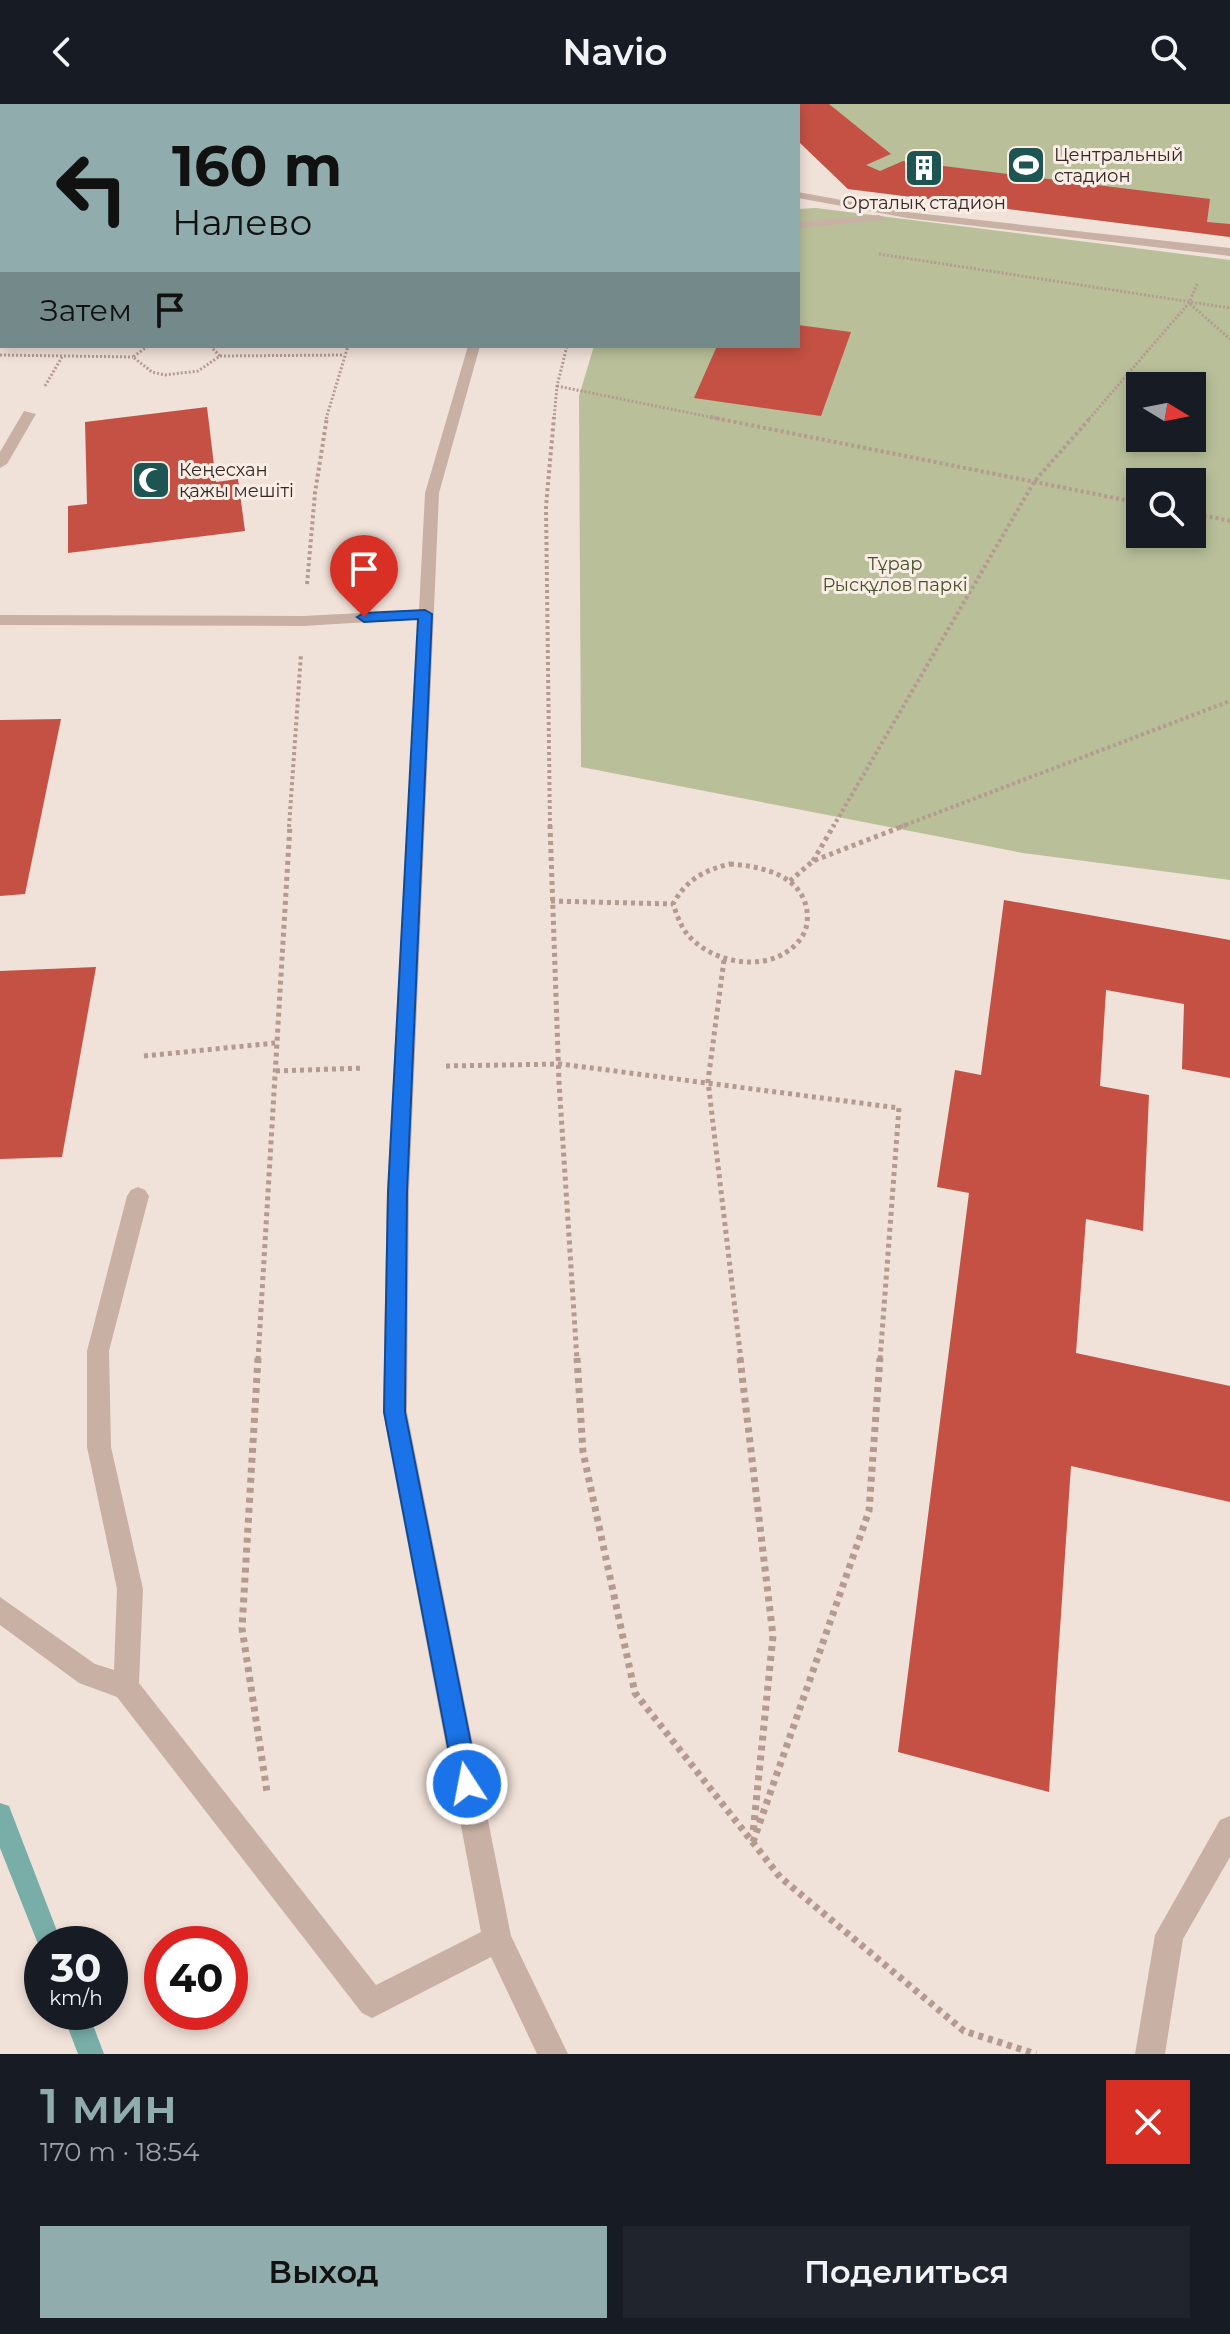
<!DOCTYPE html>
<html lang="ru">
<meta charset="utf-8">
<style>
body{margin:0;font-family:Montserrat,sans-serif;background:#20242c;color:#f1f3f6;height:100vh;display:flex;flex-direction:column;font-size:30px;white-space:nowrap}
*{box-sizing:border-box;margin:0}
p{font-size:26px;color:#9ea1a6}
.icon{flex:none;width:44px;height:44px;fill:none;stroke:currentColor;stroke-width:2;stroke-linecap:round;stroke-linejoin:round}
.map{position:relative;height:1950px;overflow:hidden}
.panel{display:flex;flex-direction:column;background:#171b24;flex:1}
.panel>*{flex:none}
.top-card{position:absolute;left:0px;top:0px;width:800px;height:244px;box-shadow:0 4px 12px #0003;background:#91acac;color:#111;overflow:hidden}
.needle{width:52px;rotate:100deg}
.tools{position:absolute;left:1126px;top:268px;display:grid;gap:16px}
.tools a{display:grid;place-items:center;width:80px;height:80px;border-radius:0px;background:#171b24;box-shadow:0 4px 12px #0003;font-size:40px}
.speed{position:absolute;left:24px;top:1822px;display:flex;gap:16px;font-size:40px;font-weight:700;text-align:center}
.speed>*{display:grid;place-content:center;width:104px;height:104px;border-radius:50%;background:#171b24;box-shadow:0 4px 12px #0003;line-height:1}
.speed small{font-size:20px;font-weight:400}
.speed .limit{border:12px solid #d22;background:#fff;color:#111}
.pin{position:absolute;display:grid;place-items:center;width:68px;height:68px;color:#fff;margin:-82px -34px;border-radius:50% 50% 50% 0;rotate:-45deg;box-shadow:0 0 8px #0007}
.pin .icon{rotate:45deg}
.me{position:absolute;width:88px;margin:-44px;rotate:349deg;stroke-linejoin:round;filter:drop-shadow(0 0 6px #0008)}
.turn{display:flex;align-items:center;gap:28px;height:168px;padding:0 40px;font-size:36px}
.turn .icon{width:104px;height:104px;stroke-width:2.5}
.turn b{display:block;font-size:56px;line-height:68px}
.then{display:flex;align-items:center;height:76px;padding:0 40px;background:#0003;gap:16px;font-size:30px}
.round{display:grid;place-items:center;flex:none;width:84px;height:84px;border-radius:0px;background:#20242c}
.head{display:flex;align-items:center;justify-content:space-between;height:136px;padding:0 40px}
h1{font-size:48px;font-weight:600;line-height:60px;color:#91acac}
.action{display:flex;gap:16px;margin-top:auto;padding:16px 40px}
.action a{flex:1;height:92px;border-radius:0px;background:#91acac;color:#111;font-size:32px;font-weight:600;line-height:92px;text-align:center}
.action a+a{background:#20242c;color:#f1f3f6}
header{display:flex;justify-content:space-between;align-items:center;height:104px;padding:0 40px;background:#171b24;font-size:36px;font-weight:600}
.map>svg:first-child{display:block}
.green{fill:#b8bf99;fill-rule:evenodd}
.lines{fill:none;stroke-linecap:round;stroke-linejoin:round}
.stream{fill:#78ada8;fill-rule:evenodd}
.building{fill:#c45143}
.path-far3{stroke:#b49a8f;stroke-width:3;stroke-dasharray:2 2;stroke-linecap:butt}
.path-far2{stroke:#b49a8f;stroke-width:4;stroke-dasharray:3 3;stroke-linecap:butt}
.path-far1{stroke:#b49a8f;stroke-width:5;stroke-dasharray:4 4;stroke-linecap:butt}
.path{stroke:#b49a8f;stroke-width:7;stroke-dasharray:5 5;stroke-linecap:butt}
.minor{fill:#c8b0a5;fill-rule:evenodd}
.route{fill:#1a73e8;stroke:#114b97;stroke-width:2}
.labels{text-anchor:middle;stroke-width:6;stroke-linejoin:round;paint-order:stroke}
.far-poi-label{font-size:18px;fill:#342926;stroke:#f9ede5;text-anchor:start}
.far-park-label{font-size:18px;fill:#49522a;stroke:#f9ede5}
</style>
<header><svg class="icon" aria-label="back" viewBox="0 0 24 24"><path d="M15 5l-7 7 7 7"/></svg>Navio<svg class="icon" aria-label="search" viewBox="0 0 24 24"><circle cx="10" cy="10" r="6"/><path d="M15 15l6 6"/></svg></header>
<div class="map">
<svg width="1230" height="1950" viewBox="0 0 1230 1950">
<rect width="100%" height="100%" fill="#f1e2d9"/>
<g class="green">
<path d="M760 0H1230V133L848 85 798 37V2Z"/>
<path d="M816 104 1230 156V776L1023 749 581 663 579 292 594 242H798V105ZM1140 282H1192V334H1140ZM1140 378H1192V430H1140Z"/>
</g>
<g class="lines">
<g class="stream">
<path d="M0 1699 9 1702 62 1840H42V1850L0 1744Z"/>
<path d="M62 1908H88L104 1950H78Z"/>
</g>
</g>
<g class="building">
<path d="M798 0H829L891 50 866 61 880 67 903 57 1210 95 1207 118 1230 120V133L848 85 798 37Z"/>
<path d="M798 221 851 228 821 312 694 294 717 242H798Z"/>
<path d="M207 303 216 378 238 375 245 427 68 449V402L87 400 85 318Z"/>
<path d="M61 615 25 790 0 792V616Z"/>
<path d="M1004 796 1230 836V974L1182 965 1184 900 1106 886 1100 982 1149 991 1143 1127 1086 1115 1076 1249 1230 1282V1398L1071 1362 1049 1688 898 1648 969 1089 937 1083 955 966 981 971Z"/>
<path d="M96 863 62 1053 0 1055V867Z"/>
</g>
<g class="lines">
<g class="path-far3">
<path d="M879 150 1230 204"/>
<path d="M1190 200 1230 235"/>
<path d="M148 242 133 253 152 268 165 271 198 267 220 252 344 251"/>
<path d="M210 242 220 252"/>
<path d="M0 251 133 253"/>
<path d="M45 282 62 253"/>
<path d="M557 282 720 315"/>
<path d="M326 315 348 242"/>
<path d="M554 315 557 282 567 242"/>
<path d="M1089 315 1189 199 1198 178"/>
</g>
<g class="path-far2">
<path d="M710 313 1140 399"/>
<path d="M1192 409 1230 417"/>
<path d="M307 480 315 389 327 313"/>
<path d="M289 723 301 550"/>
<path d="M550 723 546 402 554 313"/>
<path d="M833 723 1034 378 1091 313"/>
<path d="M900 723 1230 597"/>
</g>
<g class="path-far1">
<path d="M550 721 559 978 577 1256"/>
<path d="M813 757 834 721"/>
<path d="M730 760C761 762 802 771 807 807 808 816 807 824 803 831 780 869 722 863 694 837 682 827 678 814 673 800 686 776 704 766 730 760Z"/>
<path d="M790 777 813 757 906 721"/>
<path d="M551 797 673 800"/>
<path d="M724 856 708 977 741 1256"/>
<path d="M144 952 275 939"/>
<path d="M446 962 561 960 899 1004 880 1256"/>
<path d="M276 967 364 964"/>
<path d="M258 1256 290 721"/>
</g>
<g class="path">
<path d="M258 1254 242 1524 267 1688"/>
<path d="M577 1254 583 1348 635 1589 780 1773 964 1927 1036 1950"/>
<path d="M740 1254 773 1532 753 1729"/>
<path d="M753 1738 869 1407 880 1254"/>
</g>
<g class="minor">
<path d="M21 0H37L38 2H22Z"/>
<path d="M798 88 907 108 1230 144V152L907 114 798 94Z"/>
<path d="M879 111 885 114 883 116 798 124V118Z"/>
<rect x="0" y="198" width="2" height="8"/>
<path d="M468 242H480L439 389 409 1088 407 1308 511 1832 568 1950H537L491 1853 382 1909 372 1914 362 1909 117 1593 79 1579 0 1521V1493L95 1560 114 1566 117 1485 87 1343V1247L127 1092 131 1086 138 1083 145 1086 149 1092 109 1247 111 1343 143 1485 139 1579 376 1881 481 1828 383 1308 387 1088 418 515 303 522 0 521V511L303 512 419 506 425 389Z"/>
<path d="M24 307 36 310 7 360 0 364V348Z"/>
<path d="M1230 1712V1753L1183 1835 1165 1950H1135L1155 1831 1220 1716Z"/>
</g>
</g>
<path class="route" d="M425 506 432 510 407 1088 405 1308 479 1680 476 1689 467 1692 458 1689 455 1680 384 1308 388 1088 418 515 364 518 357 513 364 509Z"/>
<defs>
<symbol id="stadium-square" viewBox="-11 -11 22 22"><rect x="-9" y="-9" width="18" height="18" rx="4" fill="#1c5551" stroke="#f9ede5"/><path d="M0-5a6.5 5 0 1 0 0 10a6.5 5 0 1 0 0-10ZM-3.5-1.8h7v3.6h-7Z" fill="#fff"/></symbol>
<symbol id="building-square" viewBox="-11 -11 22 22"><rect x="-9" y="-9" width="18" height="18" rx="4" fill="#1c5551" stroke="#f9ede5"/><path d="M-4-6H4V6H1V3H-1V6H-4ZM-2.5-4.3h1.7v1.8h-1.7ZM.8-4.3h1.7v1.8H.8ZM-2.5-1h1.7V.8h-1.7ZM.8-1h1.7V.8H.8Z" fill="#fff"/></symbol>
<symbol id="mosque-square" viewBox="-11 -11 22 22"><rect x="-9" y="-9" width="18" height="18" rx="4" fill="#1c5551" stroke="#f9ede5"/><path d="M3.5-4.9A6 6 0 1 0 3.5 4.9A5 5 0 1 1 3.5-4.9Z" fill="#fff"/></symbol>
</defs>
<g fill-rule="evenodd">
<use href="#stadium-square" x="1004" y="39" width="44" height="44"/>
<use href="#building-square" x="902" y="42" width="44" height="44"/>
<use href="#mosque-square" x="129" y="354" width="44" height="44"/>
</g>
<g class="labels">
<g class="far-poi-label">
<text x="1054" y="57">Центральный<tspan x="1054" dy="21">стадион</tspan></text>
<text x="924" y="105" text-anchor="middle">Орталық стадион</text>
<text x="179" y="372">Кеңесхан<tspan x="179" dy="21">қажы мешіті</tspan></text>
</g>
<g class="far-park-label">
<text x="895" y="466">Тұрар<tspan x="895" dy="21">Рысқұлов паркі</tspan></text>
</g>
</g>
</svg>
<div class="tools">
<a><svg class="needle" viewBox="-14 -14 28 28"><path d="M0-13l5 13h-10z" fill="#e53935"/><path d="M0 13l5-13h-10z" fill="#9ea1a6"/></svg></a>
<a><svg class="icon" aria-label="search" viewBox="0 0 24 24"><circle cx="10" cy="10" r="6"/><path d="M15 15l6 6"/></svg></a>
</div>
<div class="speed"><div>30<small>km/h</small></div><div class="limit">40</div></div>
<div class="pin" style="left:364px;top:513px;background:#d93025"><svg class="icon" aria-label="arrive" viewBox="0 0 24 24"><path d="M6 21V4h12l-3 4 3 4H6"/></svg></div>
<svg class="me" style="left:467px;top:1680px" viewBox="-20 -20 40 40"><circle r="17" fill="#1a73e8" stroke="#fff" stroke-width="3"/><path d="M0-11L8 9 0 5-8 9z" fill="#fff"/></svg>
<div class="top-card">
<div class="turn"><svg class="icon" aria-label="left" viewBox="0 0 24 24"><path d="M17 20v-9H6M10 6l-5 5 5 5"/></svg><div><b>160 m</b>Налево</div></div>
<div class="then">Затем<svg class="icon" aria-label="arrive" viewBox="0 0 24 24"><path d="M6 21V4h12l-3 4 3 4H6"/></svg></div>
</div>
</div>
<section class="panel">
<div class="head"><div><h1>1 мин</h1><p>170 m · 18:54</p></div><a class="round" style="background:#d93025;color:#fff"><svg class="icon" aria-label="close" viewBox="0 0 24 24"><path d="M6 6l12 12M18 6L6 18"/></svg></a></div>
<div class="action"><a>Выход</a><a>Поделиться</a></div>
</section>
